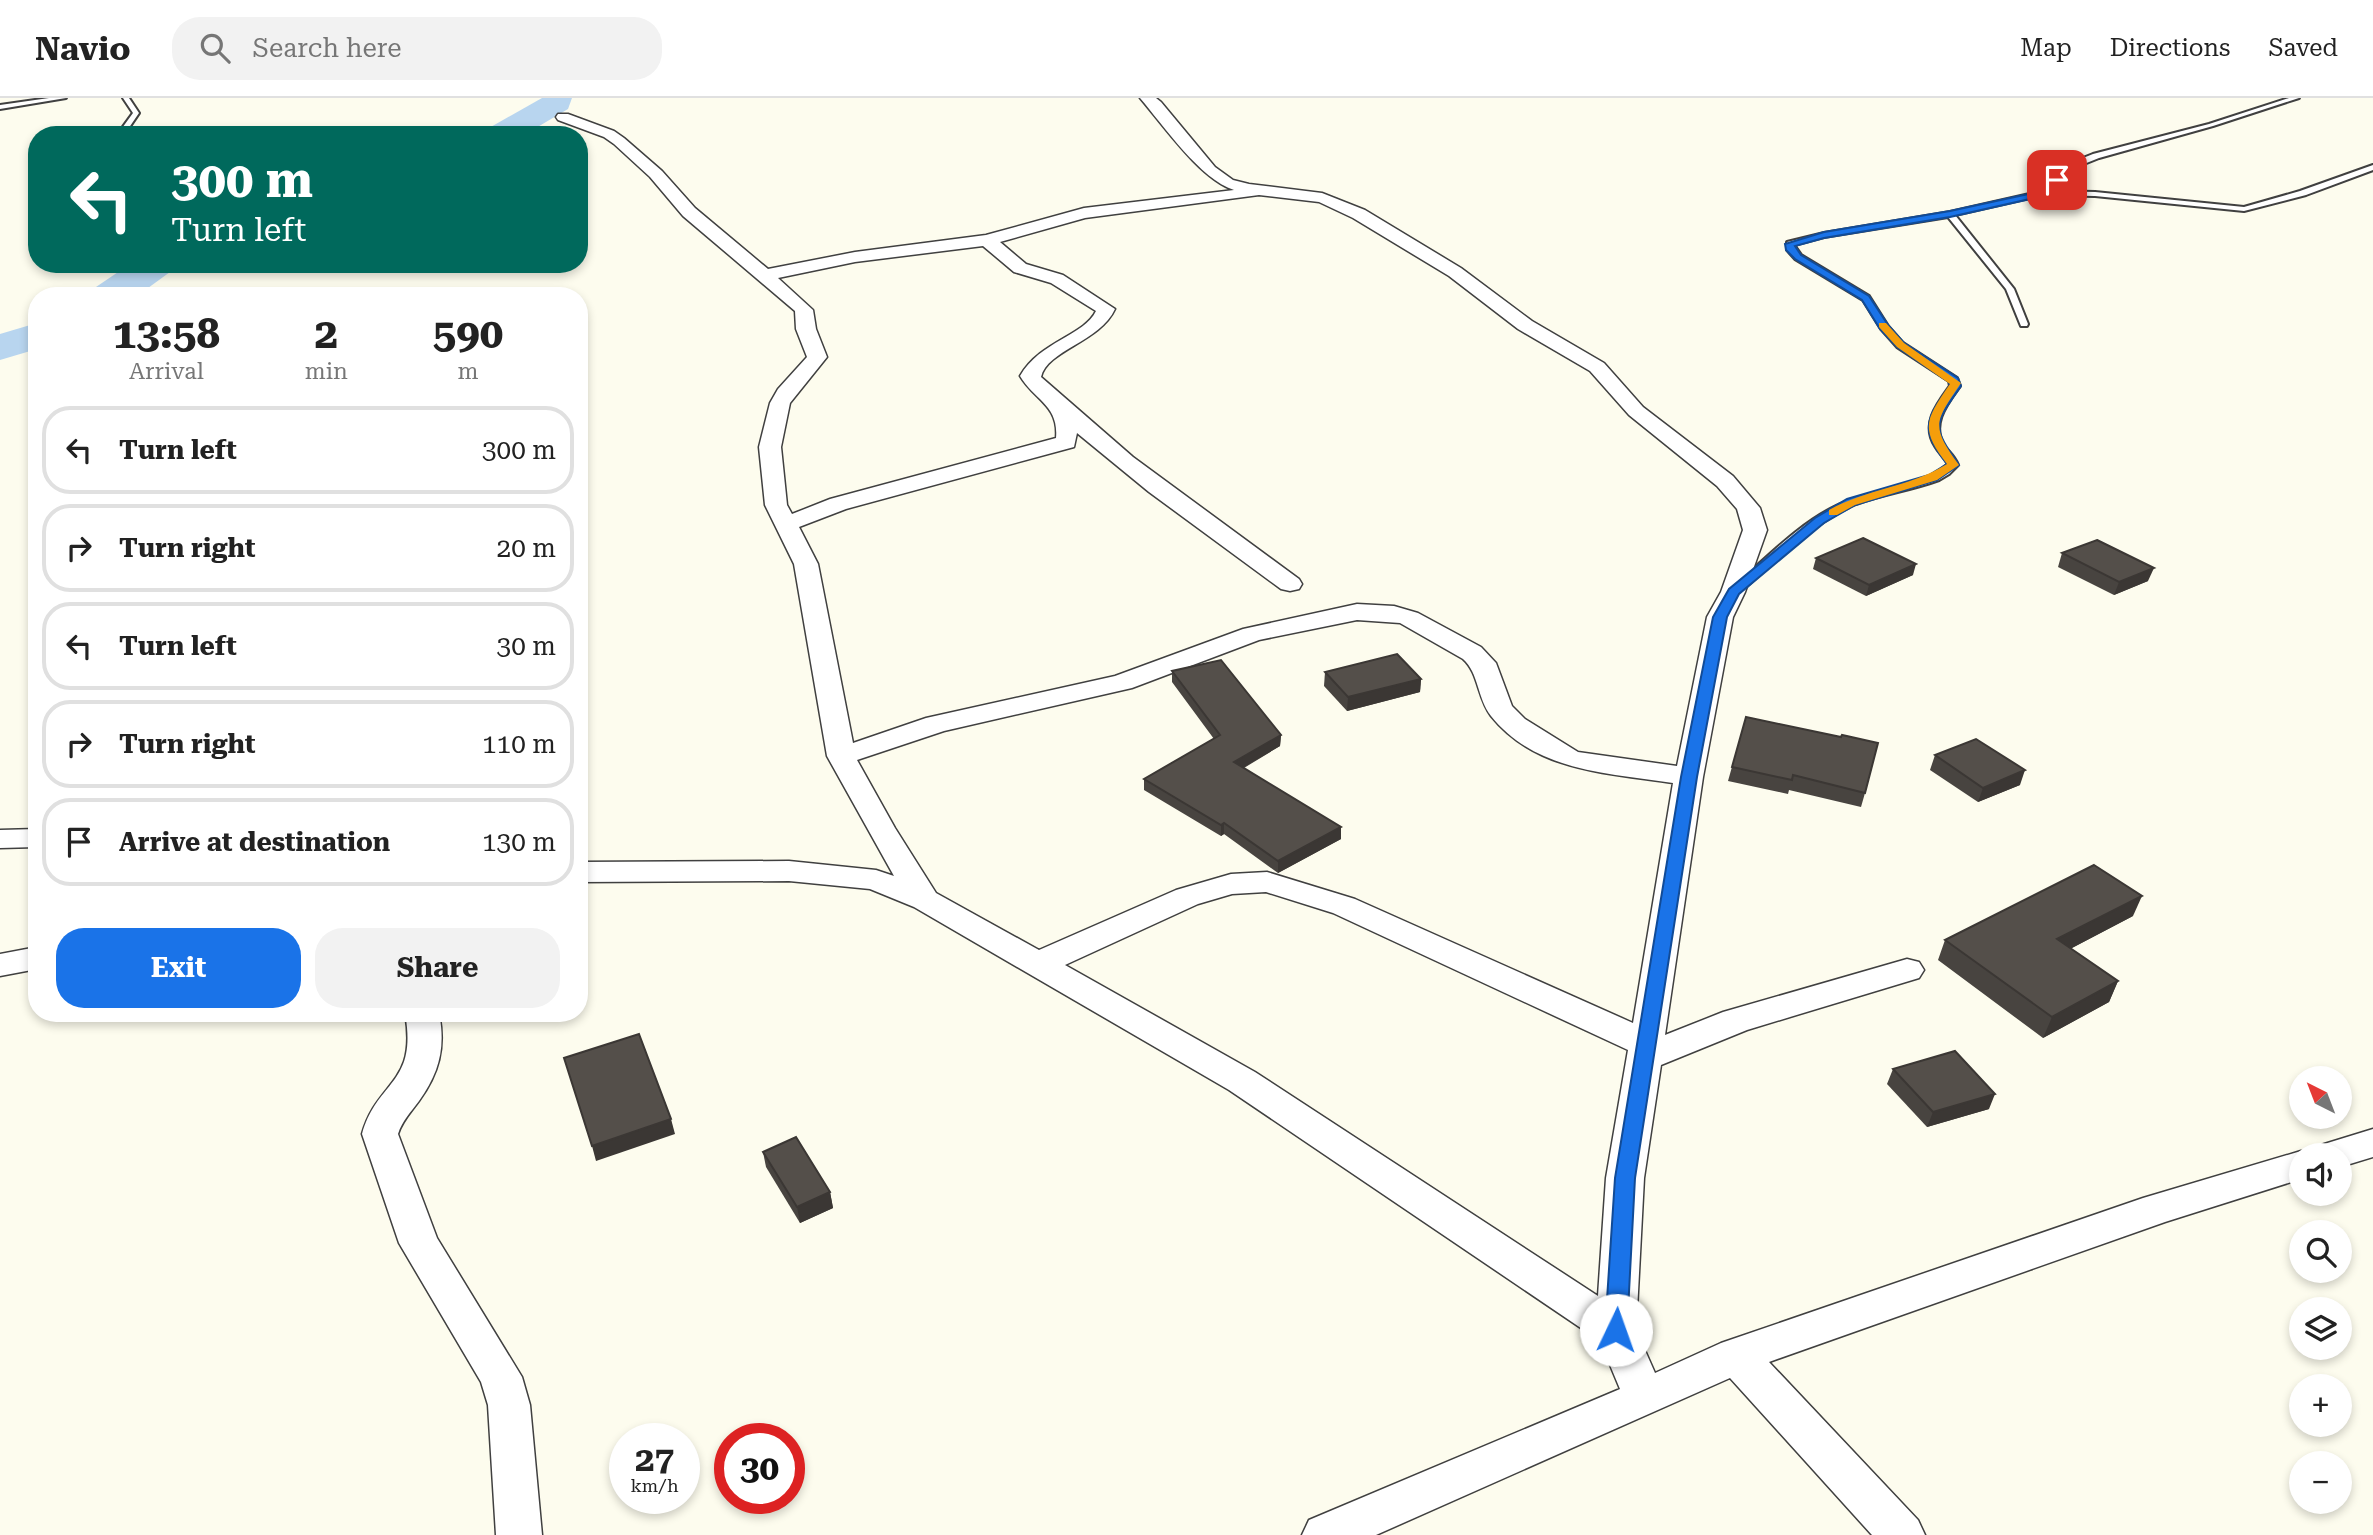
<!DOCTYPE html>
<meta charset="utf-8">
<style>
body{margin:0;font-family:"Roboto Serif",serif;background:#f2f2f2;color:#222;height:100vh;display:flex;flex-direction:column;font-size:26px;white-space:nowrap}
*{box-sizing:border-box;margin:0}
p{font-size:23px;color:#767676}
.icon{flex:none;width:38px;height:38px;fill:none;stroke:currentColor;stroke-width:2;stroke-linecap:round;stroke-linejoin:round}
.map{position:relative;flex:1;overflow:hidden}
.sheet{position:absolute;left:28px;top:189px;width:560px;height:735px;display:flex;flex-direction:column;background:#fff;border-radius:28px;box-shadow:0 4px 10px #0003}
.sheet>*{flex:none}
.hud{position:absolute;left:28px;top:28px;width:560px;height:147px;border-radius:28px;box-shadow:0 4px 10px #0003;background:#00695c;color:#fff;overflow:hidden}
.needle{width:46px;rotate:318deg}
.tools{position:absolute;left:2289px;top:968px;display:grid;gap:14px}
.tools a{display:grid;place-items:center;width:63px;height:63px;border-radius:50%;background:#fff;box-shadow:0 4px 10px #0003;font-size:35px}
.speed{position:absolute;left:609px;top:1325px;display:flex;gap:14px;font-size:35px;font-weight:700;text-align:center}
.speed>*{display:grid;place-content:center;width:91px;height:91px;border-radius:50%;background:#fff;box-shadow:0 4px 10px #0003;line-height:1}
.speed small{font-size:18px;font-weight:400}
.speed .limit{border:10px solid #d22;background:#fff;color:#111}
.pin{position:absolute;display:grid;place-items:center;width:60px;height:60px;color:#fff;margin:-30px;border-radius:14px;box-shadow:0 4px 10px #0006}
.me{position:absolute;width:77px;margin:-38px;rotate:3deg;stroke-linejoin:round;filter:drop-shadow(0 0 5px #0008)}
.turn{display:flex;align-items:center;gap:24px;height:147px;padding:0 28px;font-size:32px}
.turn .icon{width:91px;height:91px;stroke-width:2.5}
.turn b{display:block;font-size:49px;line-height:60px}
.eta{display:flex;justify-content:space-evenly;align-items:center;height:119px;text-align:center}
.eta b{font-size:42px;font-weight:700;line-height:49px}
.cta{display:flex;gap:14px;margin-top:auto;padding:14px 28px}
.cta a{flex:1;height:80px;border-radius:28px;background:#1a73e8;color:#fff;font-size:28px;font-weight:700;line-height:80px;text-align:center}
.cta a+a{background:#f2f2f2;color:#222}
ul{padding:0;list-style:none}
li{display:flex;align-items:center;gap:21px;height:88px;margin:0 14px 10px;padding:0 14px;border:4px solid #e0e0e0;border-radius:28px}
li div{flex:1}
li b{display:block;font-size:26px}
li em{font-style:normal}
header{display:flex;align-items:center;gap:42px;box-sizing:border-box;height:98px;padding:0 35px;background:#fff;border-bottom:2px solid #e0e0e0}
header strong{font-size:33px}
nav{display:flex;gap:38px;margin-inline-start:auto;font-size:24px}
.search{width:490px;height:63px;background:#f2f2f2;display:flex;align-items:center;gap:18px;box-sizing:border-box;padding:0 24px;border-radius:28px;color:#767676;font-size:26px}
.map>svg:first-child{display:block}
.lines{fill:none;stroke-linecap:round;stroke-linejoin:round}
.river{fill:#b8d5ef;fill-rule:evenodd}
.lane-casing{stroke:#404040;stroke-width:4}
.street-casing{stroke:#404040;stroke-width:3}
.lane{fill:#fff;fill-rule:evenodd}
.street{fill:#fff;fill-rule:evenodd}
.wall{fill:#484440}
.shaded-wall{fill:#3b3734}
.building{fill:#544f4a;stroke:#3b3734;stroke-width:2}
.route{fill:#1a73e8;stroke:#114b97;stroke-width:2}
.slow{fill:#f59e0b}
</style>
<header>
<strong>Navio</strong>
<div class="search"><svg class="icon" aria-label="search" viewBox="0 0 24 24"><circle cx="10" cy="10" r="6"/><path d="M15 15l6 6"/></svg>Search here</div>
<nav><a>Map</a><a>Directions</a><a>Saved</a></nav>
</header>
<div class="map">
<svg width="2373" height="1437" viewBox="0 0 2373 1437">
<rect width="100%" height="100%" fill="#fdfcee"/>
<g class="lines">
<g class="river">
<path d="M542 0H572L568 11 524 37H485L489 30Z"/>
<path d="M130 166H175L170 174 137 198H90L96 189Z"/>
<path d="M37 225V251L0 262V236Z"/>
</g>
<defs>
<g id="lane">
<path d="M49 0H66L0 11V7Z"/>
<path d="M123 0H129L139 15 124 37H117L133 15Z"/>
<path d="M2289 0H2299L2213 28 2099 60 2074 70 2052 93 2095 94 2244 109 2300 93 2373 67V72L2306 97 2244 113 2095 98 2042 97 1955 117 2014 191 2028 226 2027 228H2021L2006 191 1948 119 1824 139 1794 147 1801 157 1869 198 1888 228 1903 245 1957 280 1960 288C1947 306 1930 327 1945 349 1950 355 1955 359 1958 367L1949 376 1939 382C1912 392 1883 396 1856 406 1812 425 1777 462 1741 493H1733V489C1766 461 1797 427 1836 408 1870 391 1918 393 1948 366 1944 359 1939 355 1935 348 1921 326 1937 306 1950 288L1949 283 1897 249 1881 231 1863 202 1795 161 1787 152V144L1824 135 1950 114 2034 95 2047 89 2068 66 2093 56 2209 26Z"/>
</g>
<g id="street">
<path d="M1140 0H1156L1161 4 1215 69 1233 82 1249 86 1322 95 1365 112 1461 170 1532 223 1604 265 1643 309 1733 378 1760 410 1767 432 1745 494 1733 519 1703 679 1665 937 1723 914 1907 861 1919 864 1924 872 1919 880 1747 932 1661 967 1644 1080 1636 1232 1655 1275 1721 1245 2143 1100 2301 1053 2314 1057H2301V1081L2165 1124 1769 1264 1918 1422 1925 1437H1872L1730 1280 1376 1437H1302L1309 1422 1620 1291 1600 1243 1229 992 914 809 870 791 789 783 579 784V764L789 763 876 772 894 778 827 658 794 466 765 407 759 349 770 305 778 291 807 259 796 231 795 213 683 118 650 79 614 46 604 39 558 22 556 19 558 16H568L614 33 624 40 662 73 695 110 768 171 855 154 986 137 1084 110 1234 92C1201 82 1163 27 1140 0ZM1259 97 1319 104 1353 120 1449 178 1518 231 1590 273 1629 317 1717 388 1737 411 1743 432 1721 494 1707 519 1677 668 1578 654 1525 621 1512 608 1496 565 1481 549 1418 515 1394 508 1357 506 1243 531 1115 578 926 620 853 645 818 466 799 429 846 411 1074 349 1077 335 1149 394 1281 491 1290 493 1299 491 1302 486 1299 481 1133 359 1041 279C1047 252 1100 244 1115 211L1063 177 1026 166 1000 144 1085 120ZM983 148 1014 174 1051 185 1096 213C1084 238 1040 243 1020 278 1034 302 1059 307 1056 340L830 401 792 416 787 407 781 349 790 305 827 259 816 231 813 212 778 180 855 164ZM1357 522 1400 525 1463 561C1479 575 1477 600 1491 618 1536 674 1608 675 1673 685L1633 925 1355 801 1267 774 1231 776 1176 792 1039 852 936 795 895 730 857 662 944 633 1132 590 1259 542ZM1266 794 1333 815 1628 952 1606 1080 1598 1198 1255 974 1065 867 1198 806 1232 796Z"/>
<path d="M37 731V749L0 750V732Z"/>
<path d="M37 849V871L0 878V856Z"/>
<path d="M405 915H439C446 950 439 975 419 1003 411 1014 402 1023 398 1036L437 1140 522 1279 530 1307 542 1437H496L488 1307 481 1284 399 1145 362 1036C377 982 418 987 405 915Z"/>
<path d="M2373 1031V1059L2340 1069V1057H2315L2321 1047Z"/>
</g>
</defs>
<use href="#lane" class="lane-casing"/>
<use href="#street" class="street-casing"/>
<use href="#lane" class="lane"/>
<use href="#street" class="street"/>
</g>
<g class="wall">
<path d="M2062 455 2148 483 2114 497 2058 469Z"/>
<path d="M1816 460 1913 477 1866 498 1813 471Z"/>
<path d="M1172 573 1281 637 1280 648 1244 670 1341 741 1278 775 1224 736 1221 738 1144 692V681L1214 641 1172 584Z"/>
<path d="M1325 574 1421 581 1420 594 1347 613 1324 588Z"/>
<path d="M1746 619 1865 695 1861 709 1789 692 1788 696 1728 683Z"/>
<path d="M1935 657 2020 687 1978 704 1930 672Z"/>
<path d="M2133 818 2070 851 2118 883 2109 904 2043 940 1938 862 1945 842Z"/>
<path d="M1893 971 1989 1011 1927 1029 1887 986Z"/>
<path d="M763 1054 830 1094 833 1110 800 1125 766 1069Z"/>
</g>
<g class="shaded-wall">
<path d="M1916 466 1913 477 1866 498 1869 487Z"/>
<path d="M2154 470 2148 483 2114 497 2119 484Z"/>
<path d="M1421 581 1420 594 1347 613 1348 599Z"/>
<path d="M1281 637 1280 648 1234 675V664Z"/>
<path d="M2025 672 2020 687 1978 704 1983 690Z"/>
<path d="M1224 725V736L1221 738V727Z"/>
<path d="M1341 729V741L1278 775V763Z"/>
<path d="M2142 798 2133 818 2049 862 2057 841Z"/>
<path d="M2118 883 2109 904 2043 940 2052 919Z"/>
<path d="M1995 996 1989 1011 1927 1029 1933 1014Z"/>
<path d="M671 1021 675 1036 596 1063 592 1048Z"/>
<path d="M830 1094 833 1110 800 1125 797 1109Z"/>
</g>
<g class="building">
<path d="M1863 440 1916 466 1869 487 1816 460Z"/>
<path d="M2097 442 2154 470 2119 484 2062 455Z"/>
<path d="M1397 556 1421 581 1348 599 1325 574Z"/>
<path d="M1221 562 1281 637 1234 664 1341 729 1278 763 1224 725 1221 727 1144 681 1220 637 1172 573Z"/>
<path d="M1746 619 1841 639 1842 637 1878 645 1865 695 1793 677 1792 682 1732 669Z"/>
<path d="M1976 641 2025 672 1983 690 1935 657Z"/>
<path d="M2094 767 2142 798 2057 841 2118 883 2052 919 1945 842Z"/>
<path d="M639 936 671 1021 592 1048 564 960Z"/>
<path d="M1955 953 1995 996 1933 1014 1893 971Z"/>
<path d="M796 1039 830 1094 797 1109 763 1054Z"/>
</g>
<path class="route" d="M2054 80 2061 82 2053 93 2039 99 1950 119 1824 140 1795 148 1801 157 1869 198 1888 227 1904 245 1958 280 1961 288C1934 326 1931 328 1959 367L1937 382 1855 407 1824 425 1739 496 1727 519 1697 679 1635 1080 1627 1232 1624 1238 1616 1241 1609 1238 1605 1232 1615 1080 1681 679 1713 519 1729 491 1815 420 1847 401 1929 377 1947 366C1920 331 1925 322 1950 288L1949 284 1897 249 1880 231 1862 202 1795 161 1786 152 1785 146 1824 134 1950 113 2033 95 2047 89Z"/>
<path class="slow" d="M1879 225H1886L1904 245 1961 285C1935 324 1930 327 1959 367L1937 382 1855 407 1837 417H1829V412C1866 391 1910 389 1947 366 1919 330 1926 321 1950 286L1897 249 1879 229Z"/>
</svg>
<div class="tools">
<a><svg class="needle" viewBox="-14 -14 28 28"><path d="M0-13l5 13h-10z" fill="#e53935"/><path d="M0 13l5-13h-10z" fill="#767676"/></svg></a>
<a><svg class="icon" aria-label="sound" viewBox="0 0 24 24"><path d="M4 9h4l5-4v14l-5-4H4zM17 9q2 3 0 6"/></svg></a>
<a><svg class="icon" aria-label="search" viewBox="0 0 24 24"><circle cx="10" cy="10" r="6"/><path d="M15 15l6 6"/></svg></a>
<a><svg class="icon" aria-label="layers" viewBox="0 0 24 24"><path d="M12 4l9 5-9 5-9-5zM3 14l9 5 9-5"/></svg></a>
<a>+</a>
<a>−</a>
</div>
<div class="speed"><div>27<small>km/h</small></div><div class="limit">30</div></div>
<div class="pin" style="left:2057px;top:82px;background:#d93025"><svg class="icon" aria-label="arrive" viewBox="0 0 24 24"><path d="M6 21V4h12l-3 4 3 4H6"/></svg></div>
<svg class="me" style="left:1616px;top:1232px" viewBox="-20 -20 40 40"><circle r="19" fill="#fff"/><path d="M0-13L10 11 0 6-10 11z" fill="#1a73e8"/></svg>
<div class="hud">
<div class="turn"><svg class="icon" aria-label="left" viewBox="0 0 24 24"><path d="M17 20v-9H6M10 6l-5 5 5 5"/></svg><div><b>300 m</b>Turn left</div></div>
</div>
<section class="sheet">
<div class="eta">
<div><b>13:58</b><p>Arrival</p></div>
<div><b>2</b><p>min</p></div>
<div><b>590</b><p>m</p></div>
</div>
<ul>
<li><svg class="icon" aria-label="left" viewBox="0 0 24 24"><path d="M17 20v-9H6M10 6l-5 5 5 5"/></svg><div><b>Turn left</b></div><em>300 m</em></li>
<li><svg class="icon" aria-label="right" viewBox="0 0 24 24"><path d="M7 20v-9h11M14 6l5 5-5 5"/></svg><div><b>Turn right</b></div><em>20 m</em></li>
<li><svg class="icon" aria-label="left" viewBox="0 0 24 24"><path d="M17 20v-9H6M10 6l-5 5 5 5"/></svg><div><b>Turn left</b></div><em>30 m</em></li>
<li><svg class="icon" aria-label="right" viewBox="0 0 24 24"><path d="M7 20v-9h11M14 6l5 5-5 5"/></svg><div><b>Turn right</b></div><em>110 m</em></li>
<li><svg class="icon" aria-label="arrive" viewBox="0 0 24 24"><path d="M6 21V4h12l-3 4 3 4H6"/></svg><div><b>Arrive at destination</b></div><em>130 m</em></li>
</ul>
<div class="cta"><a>Exit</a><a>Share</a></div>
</section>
</div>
